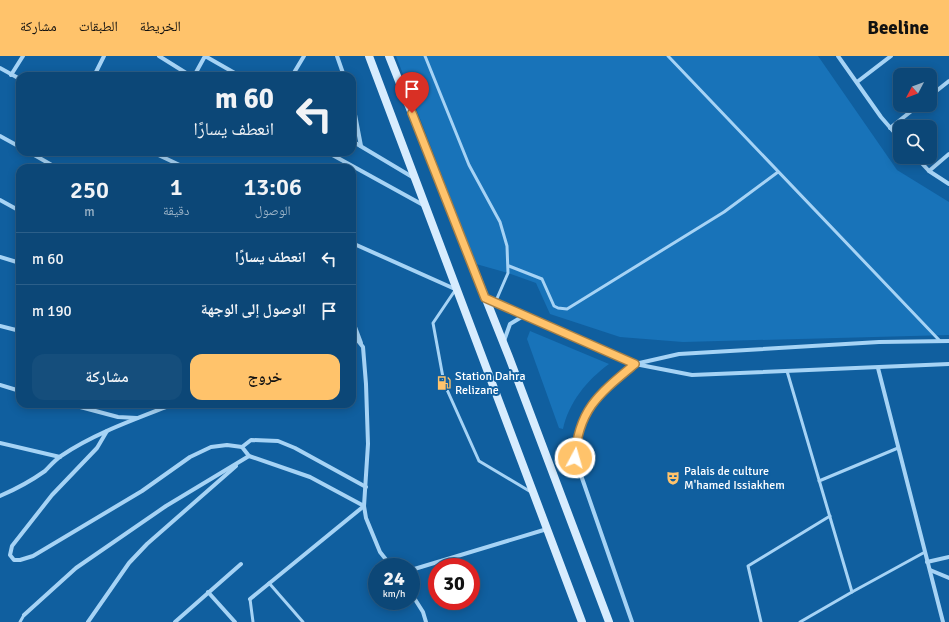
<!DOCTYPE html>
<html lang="ar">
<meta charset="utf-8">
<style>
body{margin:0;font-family:Signika,"Noto Naskh Arabic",sans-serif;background:#154e7c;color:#f1f3f6;direction:rtl;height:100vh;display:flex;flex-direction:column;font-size:15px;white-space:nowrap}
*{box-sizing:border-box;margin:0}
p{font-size:13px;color:#9ab2c6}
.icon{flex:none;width:22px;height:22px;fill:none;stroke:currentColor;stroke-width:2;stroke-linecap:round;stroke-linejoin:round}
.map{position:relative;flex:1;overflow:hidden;direction:ltr}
.drawer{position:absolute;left:16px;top:108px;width:340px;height:244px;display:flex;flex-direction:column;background:#0c4777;border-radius:12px;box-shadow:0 2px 10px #0003,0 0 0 1px #2c5f89;direction:rtl}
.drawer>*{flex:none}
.top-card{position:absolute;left:16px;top:16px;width:340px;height:84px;border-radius:12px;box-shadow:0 2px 10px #0003,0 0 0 1px #2c5f89;direction:rtl;background:#0c4777;color:#f1f3f6;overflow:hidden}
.needle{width:26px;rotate:229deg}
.tools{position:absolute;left:893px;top:12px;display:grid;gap:8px}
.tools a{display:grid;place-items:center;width:44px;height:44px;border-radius:8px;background:#0c4777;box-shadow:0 2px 10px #0003,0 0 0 1px #2c5f89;font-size:20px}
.speed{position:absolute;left:368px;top:502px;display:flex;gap:8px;font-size:20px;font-weight:700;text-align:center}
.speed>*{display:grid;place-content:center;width:52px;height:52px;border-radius:50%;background:#0c4777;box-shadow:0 2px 10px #0003,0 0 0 1px #2c5f89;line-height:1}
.speed small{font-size:10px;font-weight:400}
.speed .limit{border:6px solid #d22;background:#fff;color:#111}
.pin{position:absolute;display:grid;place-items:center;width:34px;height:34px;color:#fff;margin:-41px -17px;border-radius:50% 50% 50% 0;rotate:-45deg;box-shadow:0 0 4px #0007}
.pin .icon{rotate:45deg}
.me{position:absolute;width:44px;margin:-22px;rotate:6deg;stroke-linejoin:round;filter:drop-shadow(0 0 3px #0008)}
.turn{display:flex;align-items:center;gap:14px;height:84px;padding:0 16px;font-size:18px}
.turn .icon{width:52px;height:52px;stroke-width:2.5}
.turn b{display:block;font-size:28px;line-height:34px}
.eta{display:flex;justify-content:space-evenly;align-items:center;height:68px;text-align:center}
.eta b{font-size:24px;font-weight:600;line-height:28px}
.primary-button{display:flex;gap:8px;margin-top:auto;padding:8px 16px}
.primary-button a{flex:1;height:46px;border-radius:12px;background:#ffc36b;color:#111;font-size:16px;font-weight:600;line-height:46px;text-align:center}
.primary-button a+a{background:#154e7c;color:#f1f3f6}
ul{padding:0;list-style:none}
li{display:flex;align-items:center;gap:12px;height:52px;padding:0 16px;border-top:1px solid #2c5f89}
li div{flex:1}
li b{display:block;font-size:15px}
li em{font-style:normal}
header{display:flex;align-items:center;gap:24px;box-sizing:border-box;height:56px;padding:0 20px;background:#ffc36b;color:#111}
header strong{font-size:19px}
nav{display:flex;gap:22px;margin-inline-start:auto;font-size:14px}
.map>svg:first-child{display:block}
.green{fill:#1873b9}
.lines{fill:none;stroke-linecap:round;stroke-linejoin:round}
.lane{stroke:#a6d3f5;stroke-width:3}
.street{stroke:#a6d3f5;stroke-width:4}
.secondary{stroke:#d7ecfe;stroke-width:8}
.route-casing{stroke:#a67f46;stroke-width:10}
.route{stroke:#ffc36b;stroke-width:7}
.labels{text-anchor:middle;stroke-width:4;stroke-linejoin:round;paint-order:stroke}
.poi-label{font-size:12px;fill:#fff;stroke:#105f9f;text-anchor:start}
</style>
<header>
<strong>Beeline</strong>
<nav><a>الخريطة</a><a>الطبقات</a><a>مشاركة</a></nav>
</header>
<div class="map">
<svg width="949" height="566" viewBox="0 0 949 566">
<rect width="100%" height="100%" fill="#105f9f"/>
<g class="green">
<path d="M396 0H818L897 114 949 146V279L683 286 620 281 550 258 536 227 508 217 476 208Z"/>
<path d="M530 275 609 308C587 324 569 346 563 373L559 372 527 283Z"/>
</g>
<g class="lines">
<g class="lane">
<path d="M425 0 469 109 500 166 507 190 508 217 495 247"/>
<path d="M668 0 940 285"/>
<path d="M509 210 542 223 554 250 558 252 567 253 724 156 778 116"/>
<path d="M456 233 433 267 444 327 479 405 531 436"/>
<path d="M787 315 852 536 800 566"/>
<path d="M819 425 898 392"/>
<path d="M269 527 303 566"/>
<path d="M852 536 925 496"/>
<path d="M250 543 253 566"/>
<path d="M20 566 24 559"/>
<path d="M761 566 748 510 830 460"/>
</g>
<g class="street">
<path d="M159 0 191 20"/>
<path d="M337 0 344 20"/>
<path d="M838 0 881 61 900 83"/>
<path d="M0 12 20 23"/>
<path d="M11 19 23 0"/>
<path d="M94 20 104 0"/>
<path d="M194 20 205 0 240 20"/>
<path d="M292 20 304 0"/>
<path d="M857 26 891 0"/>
<path d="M930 40 949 25"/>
<path d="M352 43 361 90"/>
<path d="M890 72 919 49"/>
<path d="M0 80 20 91"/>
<path d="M352 85 414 122"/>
<path d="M29 96 57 112"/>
<path d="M152 96 186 112"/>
<path d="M327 96 425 150"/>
<path d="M916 101 929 115 949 128"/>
<path d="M929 115 949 98"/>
<path d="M0 144 20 155"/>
<path d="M352 187 455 233"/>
<path d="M0 201 20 207"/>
<path d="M487 243 635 308C600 337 578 353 575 402L632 566"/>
<path d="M352 263 361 287"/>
<path d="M0 270 20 275"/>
<path d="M352 277 363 291 366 328 368 388 364 450 366 462 380 496 392 511"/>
<path d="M504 285 510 268 525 259"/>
<path d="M949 285 879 286 679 298 635 308 692 319 949 308"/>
<path d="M878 312 943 566"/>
<path d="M0 329 20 335"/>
<path d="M69 348 118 361 137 362"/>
<path d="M107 375 97 392 52 439 12 490 10 499 14 504H20L33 500 142 435 190 401 211 391 227 389 242 391"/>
<path d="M0 387 60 401"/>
<path d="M0 440C16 433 31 425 45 415 50 410 55 404 61 400 95 377 136 363 174 348"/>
<path d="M927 506 949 501"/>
<path d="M411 514 547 473"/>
<path d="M930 514 949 522"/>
<path d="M208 536 235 566"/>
<path d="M411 537 423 556 426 566"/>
<path d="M250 543 364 450 310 421 249 400 242 391 251 384 278 385 295 392 366 431"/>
<path d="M24 559 76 512 166 450 249 400"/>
<path d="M88 566 129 507 147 488 236 410"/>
<path d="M175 566 241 508"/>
</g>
<g class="secondary">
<path d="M369 0 582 566"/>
<path d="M389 0 509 301 609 566"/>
</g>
</g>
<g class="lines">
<defs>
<path id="route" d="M412 57 485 242 635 308C600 337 578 353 575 402"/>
</defs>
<use href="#route" class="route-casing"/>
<use href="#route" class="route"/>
</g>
<defs>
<symbol id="fuel-bare" viewBox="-9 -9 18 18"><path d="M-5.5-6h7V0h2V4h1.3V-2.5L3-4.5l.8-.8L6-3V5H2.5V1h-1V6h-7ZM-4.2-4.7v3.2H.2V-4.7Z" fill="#ffc36b" stroke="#105f9f" stroke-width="2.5" paint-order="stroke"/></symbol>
<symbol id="theatre-bare" viewBox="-9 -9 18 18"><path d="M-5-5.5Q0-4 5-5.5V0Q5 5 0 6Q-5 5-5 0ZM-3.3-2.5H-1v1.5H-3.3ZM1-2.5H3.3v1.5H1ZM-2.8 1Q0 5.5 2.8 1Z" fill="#ffc36b" stroke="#105f9f" stroke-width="2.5" paint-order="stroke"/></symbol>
</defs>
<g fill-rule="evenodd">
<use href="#fuel-bare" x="434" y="317" width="20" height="20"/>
<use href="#theatre-bare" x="663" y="412" width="20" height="20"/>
</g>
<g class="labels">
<g class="poi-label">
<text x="455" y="324">Station Dahra<tspan x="455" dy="14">Relizane</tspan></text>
<text x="684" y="419">Palais de culture<tspan x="684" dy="14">M'hamed Issiakhem</tspan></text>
</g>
</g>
</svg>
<div class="tools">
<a><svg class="needle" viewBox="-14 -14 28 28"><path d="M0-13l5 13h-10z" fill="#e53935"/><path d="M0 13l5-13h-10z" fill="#9ab2c6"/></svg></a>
<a><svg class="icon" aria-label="search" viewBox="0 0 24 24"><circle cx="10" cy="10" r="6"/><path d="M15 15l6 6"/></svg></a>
</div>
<div class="speed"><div>24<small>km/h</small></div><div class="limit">30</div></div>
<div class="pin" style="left:412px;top:57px;background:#d93025"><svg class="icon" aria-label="arrive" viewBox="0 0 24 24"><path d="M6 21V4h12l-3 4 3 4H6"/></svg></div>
<svg class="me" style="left:575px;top:402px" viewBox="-20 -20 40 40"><circle r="17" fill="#ffc36b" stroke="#fff" stroke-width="3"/><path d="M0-11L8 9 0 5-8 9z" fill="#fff"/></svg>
<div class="top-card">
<div class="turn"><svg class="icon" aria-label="left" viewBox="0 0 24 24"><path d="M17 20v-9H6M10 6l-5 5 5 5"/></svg><div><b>60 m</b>انعطف يسارًا</div></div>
</div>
<section class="drawer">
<div class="eta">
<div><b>13:06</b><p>الوصول</p></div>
<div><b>1</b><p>دقيقة</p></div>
<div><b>250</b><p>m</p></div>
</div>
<ul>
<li><svg class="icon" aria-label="left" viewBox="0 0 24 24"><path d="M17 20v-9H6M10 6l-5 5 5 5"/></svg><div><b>انعطف يسارًا</b></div><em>60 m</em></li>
<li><svg class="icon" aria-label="arrive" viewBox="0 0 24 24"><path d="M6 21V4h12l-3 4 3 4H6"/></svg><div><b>الوصول إلى الوجهة</b></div><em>190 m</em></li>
</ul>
<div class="primary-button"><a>خروج</a><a>مشاركة</a></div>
</section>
</div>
